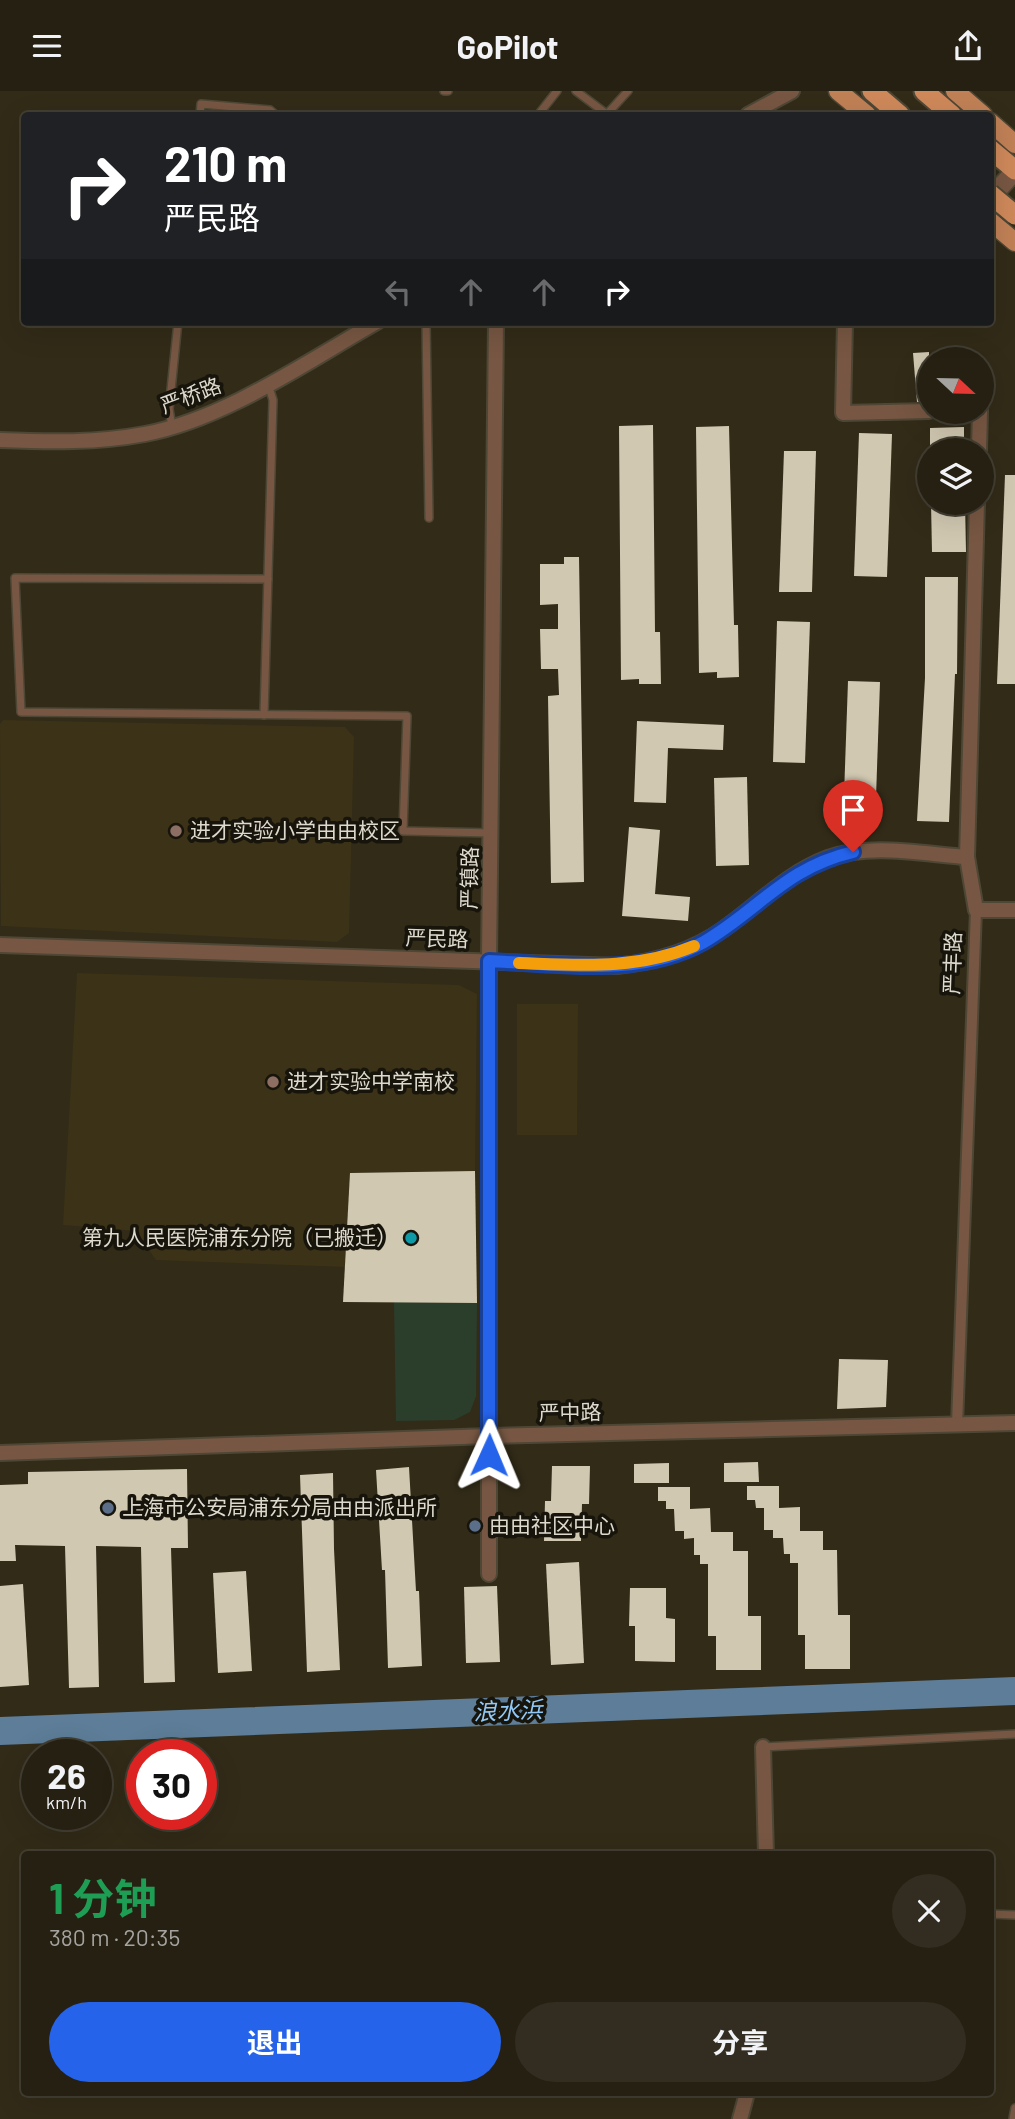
<!DOCTYPE html>
<html lang="zh">
<meta charset="utf-8">
<style>
body{margin:0;font-family:Barlow,"Noto Sans SC",sans-serif;background:#322d20;color:#f1f3f6;height:100vh;display:flex;flex-direction:column;font-size:26px;white-space:nowrap}
*{box-sizing:border-box;margin:0}
p{font-size:23px;color:#a4a39f}
.icon{flex:none;width:38px;height:38px;fill:none;stroke:currentColor;stroke-width:2;stroke-linecap:round;stroke-linejoin:round}
.map{position:relative;flex:1;overflow:hidden}
.panel{position:absolute;left:21px;top:1760px;width:973px;height:245px;display:flex;flex-direction:column;background:#262012;border-radius:7px;box-shadow:0 7px 28px #0002,0 0 0 2px #423e32}
.panel>*{flex:none}
.guide{position:absolute;left:21px;top:21px;width:973px;height:214px;border-radius:7px;box-shadow:0 7px 28px #0002,0 0 0 2px #423e32;background:#202124;color:#fff;overflow:hidden}
.needle{width:46px;rotate:112deg}
.controls{position:absolute;left:917px;top:256px;display:grid;gap:14px}
.controls a{display:grid;place-items:center;width:77px;height:77px;border-radius:50%;background:#262012;box-shadow:0 7px 28px #0002,0 0 0 2px #423e32;font-size:35px}
.speed{position:absolute;left:21px;top:1648px;display:flex;gap:14px;font-size:35px;font-weight:700;text-align:center}
.speed>*{display:grid;place-content:center;width:91px;height:91px;border-radius:50%;background:#262012;box-shadow:0 7px 28px #0002,0 0 0 2px #423e32;line-height:1}
.speed small{font-size:18px;font-weight:400}
.speed .limit{border:10px solid #d22;background:#fff;color:#111}
.pin{position:absolute;display:grid;place-items:center;width:60px;height:60px;color:#fff;margin:-72px -30px;border-radius:50% 50% 50% 0;rotate:-45deg;box-shadow:0 0 7px #0007}
.pin .icon{rotate:45deg}
.me{position:absolute;width:77px;margin:-38px;rotate:1deg;stroke-linejoin:round;filter:drop-shadow(0 0 5px #0008)}
.turn{display:flex;align-items:center;gap:24px;height:147px;padding:0 28px;font-size:32px}
.turn .icon{width:91px;height:91px;stroke-width:2.5}
.turn b{display:block;font-size:49px;line-height:60px}
.lanes{display:flex;align-items:center;height:66px;padding:0 28px;background:#0003;justify-content:center;gap:35px;direction:ltr}
.lanes .off{opacity:.35}
.round{display:grid;place-items:center;flex:none;width:74px;height:74px;border-radius:37px;background:#322d20}
.overview{display:flex;align-items:center;justify-content:space-between;height:119px;padding:0 28px}
h1{font-size:42px;font-weight:700;line-height:52px;color:#1e9e55}
.cta{display:flex;gap:14px;margin-top:auto;padding:14px 28px}
.cta a{flex:1;height:80px;border-radius:42px;background:#2563eb;color:#fff;font-size:28px;font-weight:700;line-height:80px;text-align:center}
.cta a+a{background:#322d20;color:#f1f3f6}
header{display:flex;justify-content:space-between;align-items:center;height:91px;padding:0 28px;background:#262012;font-size:32px;font-weight:700}
.map>svg:first-child{display:block}
.built{fill:#3b3217}
.green{fill:#2b3e2c}
.lines{fill:none;stroke-linecap:round;stroke-linejoin:round}
.river{stroke:#5d7d98;stroke-width:28}
.building{fill:#d1c8b1}
.service-casing{stroke:#4e4735;stroke-width:10}
.pedestrian-casing{stroke:#4e4735;stroke-width:14}
.minor-casing{stroke:#4e4735;stroke-width:18}
.tertiary-casing{stroke:#4e4735;stroke-width:21}
.primary-casing{stroke:#4e4735;stroke-width:21}
.trunk-casing{stroke:#4e4735;stroke-width:23}
.service{stroke:#775743;stroke-width:7}
.pedestrian{stroke:#775743;stroke-width:10}
.minor{stroke:#775743;stroke-width:14}
.tertiary{stroke:#775743;stroke-width:18}
.primary{stroke:#c08056;stroke-width:18}
.trunk{stroke:#ce885a;stroke-width:19}
.trunk-bridge-casing{stroke:#4e4735;stroke-width:23;stroke-linecap:butt}
.trunk-bridge{stroke:#ce885a;stroke-width:19}
.route-casing{stroke:#184099;stroke-width:18}
.route{stroke:#2563eb;stroke-width:12}
.slow{stroke:#f59e0b;stroke-width:12}
.education-dot{fill:#8d6e63;stroke:#17140c;stroke-width:2.5}
.culture-dot{fill:#0f9aa8;stroke:#17140c;stroke-width:2.5}
.service-dot{fill:#5c6f8a;stroke:#17140c;stroke-width:2.5}
.labels{text-anchor:middle;stroke-width:7;stroke-linejoin:round;paint-order:stroke}
.street-label{font-size:21px;fill:#ded9cd;stroke:#17140c}
.poi-label{font-size:21px;fill:#ded9cd;stroke:#17140c;text-anchor:start}
.water-label{font-size:23px;font-style:italic;fill:#92c8f5;stroke:#17140c}
</style>
<header><svg class="icon" aria-label="menu" viewBox="0 0 24 24"><path d="M4 6h16M4 12h16M4 18h16"/></svg>GoPilot<svg class="icon" aria-label="share" viewBox="0 0 24 24"><path d="M12 15V3M7 8l5-5 5 5M5 13v7h14v-7"/></svg></header>
<div class="map">
<svg width="1015" height="2028" viewBox="0 0 1015 2028">
<rect width="100%" height="100%" fill="#322b18"/>
<g class="built">
<path d="M3 629 345 636 354 646 349 842 337 851 1 835 0 633Z"/>
<path d="M77 882 459 894 477 903 475 1080 351 1082 345 1176 156 1169 136 1140 63 1134Z"/>
<path d="M517 913H578L577 1044H517Z"/>
</g>
<path class="green" d="M394 1211 477 1212 476 1305 470 1321 454 1329 396 1330Z"/>
<g class="lines">
<path class="river" d="M0 1640 1015 1600"/>
</g>
<g class="building">
<path d="M929 261V310L917 311 913 262Z"/>
<path d="M653 334 655 541H660L661 593H639V588L621 589 619 335Z"/>
<path d="M729 335 734 534H738L739 586 717 587V581L699 582 696 336Z"/>
<path d="M964 336V359H930V337Z"/>
<path d="M859 342 892 343 887 486 854 485Z"/>
<path d="M784 360H816L812 501H779Z"/>
<path d="M1005 384H1015V593H997Z"/>
<path d="M931 411H965L966 461H932Z"/>
<path d="M564 466H579L584 791 551 792 548 605 559 604 558 578H541L540 538H558V513L540 514V473H564Z"/>
<path d="M925 486H958L957 583H955L949 731 917 730 925 587Z"/>
<path d="M777 530 810 531 805 672 773 671Z"/>
<path d="M848 590 880 591 875 735 843 733Z"/>
<path d="M637 630 724 634 723 659 668 657 666 712 634 711Z"/>
<path d="M747 686 749 774 716 775 714 687Z"/>
<path d="M629 736 660 739 655 803 690 806 688 830 622 825Z"/>
<path d="M475 1080 477 1212 343 1211 350 1082Z"/>
<path d="M839 1268 888 1269 886 1316 837 1318Z"/>
<path d="M758 1371 759 1391H724V1372Z"/>
<path d="M669 1372V1392H634V1373Z"/>
<path d="M552 1375H590L589 1413H582L581 1450H544L545 1410H551Z"/>
<path d="M409 1376 416 1500H419L422 1575 388 1577 385 1479H382L376 1379Z"/>
<path d="M187 1378 188 1457H171L175 1591 144 1592 141 1456 96 1455 99 1596 69 1597 65 1455 15 1454 16 1470H0V1394L28 1393V1381Z"/>
<path d="M333 1382 334 1458 340 1579 307 1581 300 1384Z"/>
<path d="M747 1395H779V1417L800 1416V1440H823V1459H837L838 1524H850V1578H805V1544H798V1472H790V1463H784L783 1447H773V1439H764V1417H756L755 1409H747Z"/>
<path d="M658 1396H690V1418L710 1417 711 1441H733V1460H748V1525H761V1579H716V1545H708V1473H700V1464H694V1447L684 1448V1440H675L674 1418H666V1410H658Z"/>
<path d="M579 1471 584 1572 551 1574 546 1473Z"/>
<path d="M246 1480 252 1580 218 1582 213 1482Z"/>
<path d="M23 1493 29 1594 0 1596V1495Z"/>
<path d="M497 1495 500 1571 466 1572 464 1496Z"/>
<path d="M630 1497H666V1527L675 1528V1571L635 1570V1535H629Z"/>
</g>
<g class="lines">
<defs>
<g id="service">
<path d="M444 0H448"/>
<path d="M576 0 608 24"/>
<path d="M607 23 628 0"/>
<path d="M200 24 201 13 270 19 276 24"/>
<path d="M538 24 557 0"/>
<path d="M426 231 429 427"/>
<path d="M172 336 169 318 178 231"/>
<path d="M268 488 15 487 21 621 407 625 403 740 492 742"/>
<path d="M264 624 273 309 268 293"/>
<path d="M763 1656 1015 1643"/>
<path d="M990 1823 1015 1824"/>
<path d="M1013 2028 1015 2017"/>
</g>
<path id="pedestrian" d="M957 1334 976 819"/>
<g id="minor">
<path d="M748 24 792 0"/>
<path d="M845 231 843 322 929 320"/>
<path d="M0 349C49 351 97 352 145 343 225 328 306 271 377 231"/>
<path d="M979 359 980 320"/>
<path d="M977 411 967 766 976 819H1015"/>
<path d="M0 854 617 875C654 871 691 861 722 839 758 814 786 783 828 767 870 752 923 763 967 766"/>
<path d="M0 1362 489 1345 1015 1332"/>
<path d="M489 1483V870L496 231"/>
<path d="M763 1656 766 1764"/>
<path d="M740 2028 747 2002"/>
</g>
<path id="tertiary" d="M990 107 1015 80"/>
<g id="primary">
<path d="M838 0 867 24"/>
<path d="M955 0 983 24"/>
<path d="M990 31 1015 53"/>
<path d="M990 130 1015 151"/>
</g>
<g id="trunk">
<path d="M872 0 900 24"/>
<path d="M924 0 952 24"/>
<path d="M990 58 1015 79"/>
</g>
</defs>
<use href="#service" class="service-casing"/>
<use href="#pedestrian" class="pedestrian-casing"/>
<use href="#minor" class="minor-casing"/>
<use href="#tertiary" class="tertiary-casing"/>
<use href="#primary" class="primary-casing"/>
<use href="#trunk" class="trunk-casing"/>
<use href="#service" class="service"/>
<use href="#pedestrian" class="pedestrian"/>
<use href="#minor" class="minor"/>
<use href="#tertiary" class="tertiary"/>
<use href="#primary" class="primary"/>
<use href="#trunk" class="trunk"/>
<defs>
<path id="trunk-bridge" d="M990 103 1015 124"/>
</defs>
<use href="#trunk-bridge" class="trunk-bridge-casing"/>
<use href="#trunk-bridge" class="trunk-bridge"/>
</g>
<g class="lines">
<defs>
<path id="route" d="M489 1364V870C559 873 640 887 704 851 760 818 785 777 853 761"/>
</defs>
<use href="#route" class="route-casing"/>
<use href="#route" class="route"/>
<path class="slow" d="M519 872C580 874 637 879 694 855"/>
</g>
<g class="education-dot">
<circle cx="176" cy="740" r="7"/>
<circle cx="273" cy="991" r="7"/>
</g>
<circle class="culture-dot" cx="411" cy="1147" r="7"/>
<g class="service-dot">
<circle cx="108" cy="1417" r="7"/>
<circle cx="475" cy="1435" r="7"/>
</g>
<g class="labels">
<g class="street-label">
<text transform="translate(191 305) rotate(-21)" y="7">严桥路</text>
<text transform="translate(470 787) rotate(-89)" y="7">严镇路</text>
<text transform="translate(437 848) rotate(2)" y="7">严民路</text>
<text transform="translate(953 872) rotate(-88)" y="7">严丰路</text>
<text transform="translate(570 1322) rotate(-1)" y="7">严中路</text>
</g>
<g class="poi-label">
<text x="190" y="747">进才实验小学由由校区</text>
<text x="287" y="998">进才实验中学南校</text>
<text x="397" y="1154" text-anchor="end">第九人民医院浦东分院（已搬迁）</text>
<text x="122" y="1424">上海市公安局浦东分局由由派出所</text>
<text x="489" y="1442">由由社区中心</text>
</g>
<g class="water-label">
<text transform="translate(508 1620) rotate(-2)" y="8">浪水浜</text>
</g>
</g>
</svg>
<div class="controls">
<a><svg class="needle" viewBox="-14 -14 28 28"><path d="M0-13l5 13h-10z" fill="#e53935"/><path d="M0 13l5-13h-10z" fill="#a4a39f"/></svg></a>
<a><svg class="icon" aria-label="layers" viewBox="0 0 24 24"><path d="M12 4l9 5-9 5-9-5zM3 14l9 5 9-5"/></svg></a>
</div>
<div class="speed"><div>26<small>km/h</small></div><div class="limit">30</div></div>
<div class="pin" style="left:853px;top:761px;background:#d93025"><svg class="icon" aria-label="arrive" viewBox="0 0 24 24"><path d="M6 21V4h12l-3 4 3 4H6"/></svg></div>
<svg class="me" style="left:489px;top:1364px" viewBox="-20 -20 40 40"><path d="M0-17L14 15 0 8-14 15z" fill="#2563eb" stroke="#fff" stroke-width="4"/></svg>
<div class="guide">
<div class="turn"><svg class="icon" aria-label="right" viewBox="0 0 24 24"><path d="M7 20v-9h11M14 6l5 5-5 5"/></svg><div><b>210 m</b>严民路</div></div>
<div class="lanes"><svg class="icon off" aria-label="left" viewBox="0 0 24 24"><path d="M17 20v-9H6M10 6l-5 5 5 5"/></svg><svg class="icon off" aria-label="ahead" viewBox="0 0 24 24"><path d="M12 20V5M6 11l6-6 6 6"/></svg><svg class="icon off" aria-label="ahead" viewBox="0 0 24 24"><path d="M12 20V5M6 11l6-6 6 6"/></svg><svg class="icon" aria-label="right" viewBox="0 0 24 24"><path d="M7 20v-9h11M14 6l5 5-5 5"/></svg></div>
</div>
<section class="panel">
<div class="overview"><div><h1>1 分钟</h1><p>380 m · 20:35</p></div><a class="round"><svg class="icon" aria-label="close" viewBox="0 0 24 24"><path d="M6 6l12 12M18 6L6 18"/></svg></a></div>
<div class="cta"><a>退出</a><a>分享</a></div>
</section>
</div>
